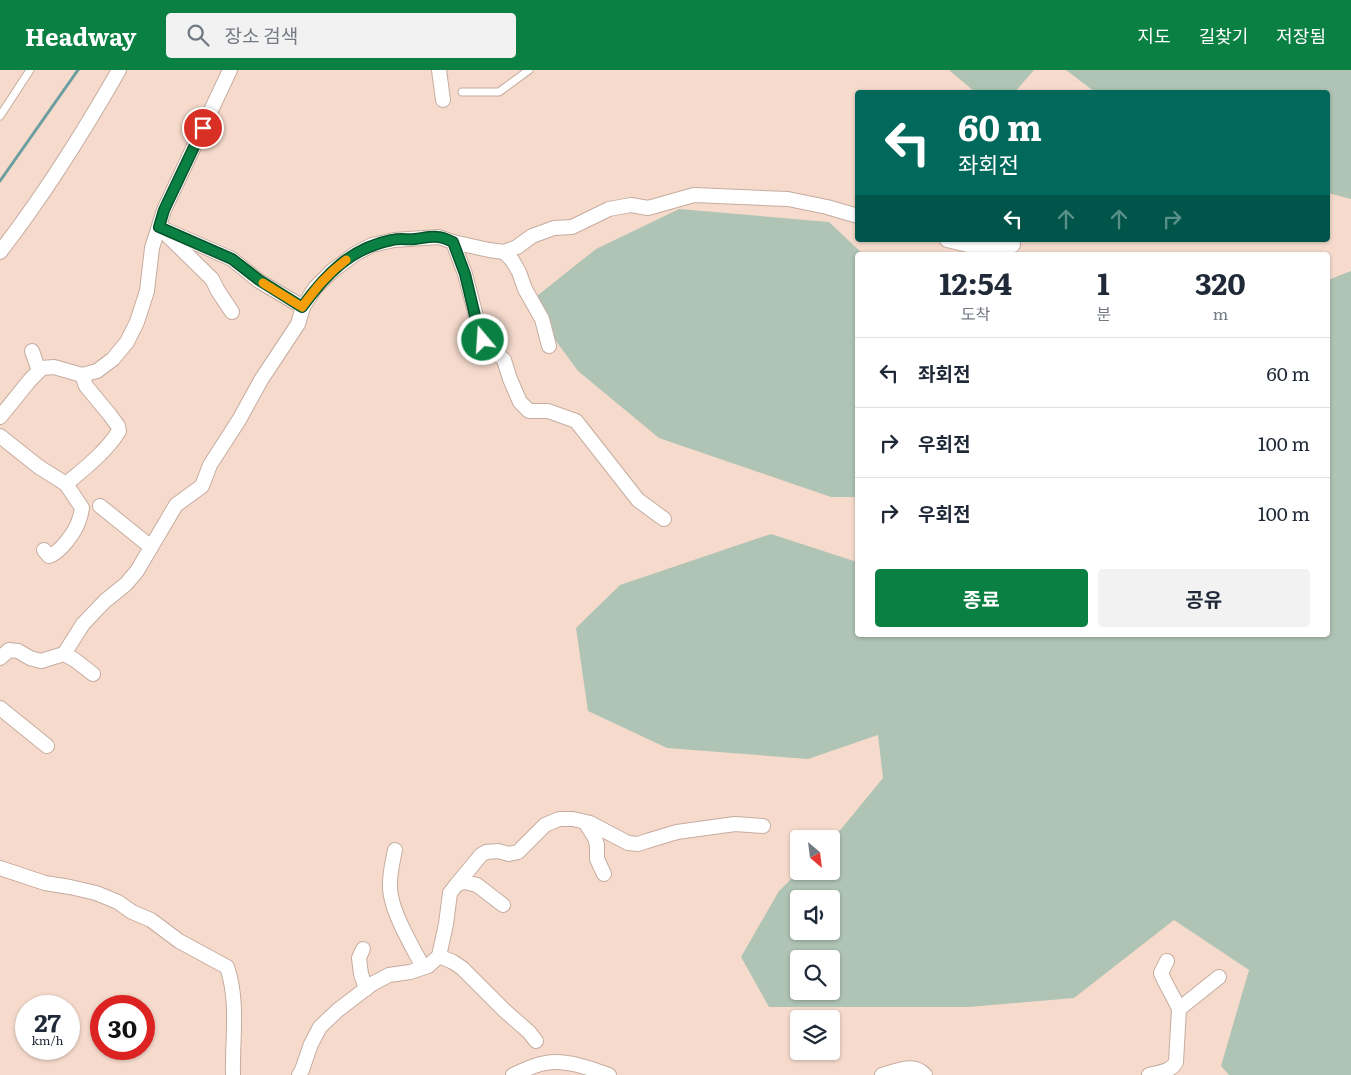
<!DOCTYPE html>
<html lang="ko">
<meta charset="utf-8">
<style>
body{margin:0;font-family:Literata,"Noto Sans KR",serif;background:#f2f2f3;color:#1f2937;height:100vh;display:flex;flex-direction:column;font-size:19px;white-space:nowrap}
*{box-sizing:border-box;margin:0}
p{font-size:16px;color:#747a83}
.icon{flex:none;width:28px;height:28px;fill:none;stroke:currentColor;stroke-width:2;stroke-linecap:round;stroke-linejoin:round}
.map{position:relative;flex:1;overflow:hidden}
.panel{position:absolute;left:855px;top:182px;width:475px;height:385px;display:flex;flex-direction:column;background:#fff;border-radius:5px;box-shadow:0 1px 4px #0004}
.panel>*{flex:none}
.banner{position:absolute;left:855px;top:20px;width:475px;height:152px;border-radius:5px;box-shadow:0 1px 4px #0004;background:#00695c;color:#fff;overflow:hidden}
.needle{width:32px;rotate:152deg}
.controls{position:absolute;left:790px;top:760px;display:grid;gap:10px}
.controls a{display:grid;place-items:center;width:50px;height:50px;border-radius:5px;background:#fff;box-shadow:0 1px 4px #0004;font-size:25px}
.speed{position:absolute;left:15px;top:925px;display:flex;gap:10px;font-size:25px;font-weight:700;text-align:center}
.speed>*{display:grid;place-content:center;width:65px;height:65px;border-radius:50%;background:#fff;box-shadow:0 1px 4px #0004;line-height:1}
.speed small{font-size:12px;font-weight:400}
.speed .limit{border:8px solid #d22;background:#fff;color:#111}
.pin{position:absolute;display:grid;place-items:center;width:42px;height:42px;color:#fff;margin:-21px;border:2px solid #fff;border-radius:50%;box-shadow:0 1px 5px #0007}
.me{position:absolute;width:55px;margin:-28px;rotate:342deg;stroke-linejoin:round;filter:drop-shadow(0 0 4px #0008)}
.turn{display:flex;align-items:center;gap:18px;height:105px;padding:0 20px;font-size:22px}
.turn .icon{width:65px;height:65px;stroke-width:2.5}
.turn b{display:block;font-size:35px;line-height:42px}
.lanes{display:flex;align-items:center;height:48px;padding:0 20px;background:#0003;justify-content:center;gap:25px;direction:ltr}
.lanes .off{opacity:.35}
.eta{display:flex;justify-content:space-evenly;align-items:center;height:85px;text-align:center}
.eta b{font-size:30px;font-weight:700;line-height:35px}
.cta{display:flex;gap:10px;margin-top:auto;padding:10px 20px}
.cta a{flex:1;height:58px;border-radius:5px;background:#0b8043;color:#fff;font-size:20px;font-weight:700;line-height:58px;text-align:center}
.cta a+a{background:#f2f2f3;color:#1f2937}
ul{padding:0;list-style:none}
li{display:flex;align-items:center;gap:15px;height:70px;padding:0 20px;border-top:1px solid #e0e1e3}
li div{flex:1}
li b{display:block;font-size:19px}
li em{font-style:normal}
header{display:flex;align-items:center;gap:30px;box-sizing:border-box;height:70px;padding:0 25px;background:#0b8043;color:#fff}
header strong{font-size:24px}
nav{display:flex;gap:28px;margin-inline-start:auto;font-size:18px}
.search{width:350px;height:45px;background:#f2f2f3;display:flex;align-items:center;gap:12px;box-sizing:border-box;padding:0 18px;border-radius:5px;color:#747a83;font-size:19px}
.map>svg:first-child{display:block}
.green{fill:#afc4b4;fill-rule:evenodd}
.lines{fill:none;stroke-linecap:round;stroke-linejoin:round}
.stream{stroke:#6c9ea1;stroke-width:3}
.lane-casing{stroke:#c6ac9f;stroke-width:9}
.street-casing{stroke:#c6ac9f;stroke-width:16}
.lane{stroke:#fff;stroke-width:7}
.street{stroke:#fff;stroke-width:14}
.route-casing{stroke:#07532c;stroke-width:12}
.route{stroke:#0b8043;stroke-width:9}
.slow{stroke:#f59e0b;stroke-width:9}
</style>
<header>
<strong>Headway</strong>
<div class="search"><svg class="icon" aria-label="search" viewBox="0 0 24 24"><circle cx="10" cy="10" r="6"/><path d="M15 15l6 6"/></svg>장소 검색</div>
<nav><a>지도</a><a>길찾기</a><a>저장됨</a></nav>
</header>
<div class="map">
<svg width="1351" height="1005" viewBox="0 0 1351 1005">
<rect width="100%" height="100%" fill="#f6dbcd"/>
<g class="green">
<path d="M949 0H1034L1015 22H975Z"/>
<path d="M1066 0H1351V129L1328 123V22H1095Z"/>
<path d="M679 139 829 152 864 185H858L857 427H831L659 368 578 301 528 233 596 179Z"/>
<path d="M1351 201V1005H1229L1221 996 1249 900 1174 850 1074 928 968 937H769L741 887 779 821 799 801H831V769L842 758 883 708 878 665 808 689 667 678 588 641 576 558 620 515 771 464 857 492 858 565H1328V210ZM799 829H831V861H799ZM799 889H831V921H799Z"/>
</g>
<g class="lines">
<path class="stream" d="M0 111 78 0"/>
<defs>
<g id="lane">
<path d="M462 22H499L529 0"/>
<path d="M0 46 30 0"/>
</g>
<g id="street">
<path d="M439 0 443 30"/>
<path d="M166 160 168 166 212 209 218 221 232 242"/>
<path d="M947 170 976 177 1013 175"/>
<path d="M453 172 489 180 504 182 517 177 532 166 554 158 572 157 609 139 631 135 648 138 694 125 788 129 827 137 858 146"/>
<path d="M0 182C45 124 83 63 119 0"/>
<path d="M504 182 512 190 519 202 525 219 542 249 549 276"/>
<path d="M303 237 315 218 332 201 355 184 372 175 394 170 439 167 453 172 465 204 477 250 483 270 504 290 510 309 520 332 529 341H548L576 351 638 430 664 449"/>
<path d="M32 281 39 301"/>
<path d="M0 347 30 310 42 298 54 297 82 305 97 301 113 289 127 272 137 252 147 221 152 178 164 140 230 0"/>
<path d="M0 366 39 397 66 414 82 438C81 442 81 446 79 450 76 461 60 483 49 486L44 480"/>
<path d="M66 414C85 398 106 382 119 361L118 356 110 345 86 316 82 305"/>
<path d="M100 436 151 477"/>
<path d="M64 584 83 554 105 531 126 514 137 501 176 435 202 416 210 395 239 350 261 310 298 254 303 237 259 211 232 189 159 157"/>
<path d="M0 588 9 580 18 581 30 588 41 591 64 584 75 590 93 604"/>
<path d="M0 638 47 676"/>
<path d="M585 752 595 768 597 775V789L604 804"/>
<path d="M395 780C392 795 388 811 391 826 395 848 413 878 423 897"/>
<path d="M0 798 45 813 70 817 96 823 118 832 132 842 151 850 179 871 227 897C239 932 232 969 233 1005"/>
<path d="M457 814 481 785 486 782 498 781 509 784 518 782 545 755 559 749H573L590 753 628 773 638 774 647 771 677 762 735 754 763 756"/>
<path d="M363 879 359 888 361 904 366 919"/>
<path d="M439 886 453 892 462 898 505 941 529 962 536 971"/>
<path d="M1167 891 1161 903C1166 916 1174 927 1179 939"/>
<path d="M299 1005 302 1000 311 974 320 957 338 940 372 914 389 905 410 902 428 896 439 886 446 854 450 823 457 814 465 812 477 815 503 835"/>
<path d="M513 1005C526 999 541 992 555 992 573 992 592 999 609 1005"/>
<path d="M882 1005C896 1001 914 992 925 1005"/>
<path d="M1149 1005C1159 1002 1171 1002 1176 992L1179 939 1219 907"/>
</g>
</defs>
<use href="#lane" class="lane-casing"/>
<use href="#street" class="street-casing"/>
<use href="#lane" class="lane"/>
<use href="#street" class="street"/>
</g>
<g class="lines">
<defs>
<path id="route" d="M203 58 164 140 159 157 232 189 259 210 302 237C326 204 351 178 392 170 400 168 408 170 415 169 423 168 431 166 438 167 443 167 448 170 453 172L465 204 476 250 483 270"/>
</defs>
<use href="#route" class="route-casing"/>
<use href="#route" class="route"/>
<path class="slow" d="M263 213 302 237C316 218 327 204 346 190"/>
</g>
</svg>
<div class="controls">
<a><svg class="needle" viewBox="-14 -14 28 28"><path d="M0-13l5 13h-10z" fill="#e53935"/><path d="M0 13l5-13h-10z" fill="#747a83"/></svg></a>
<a><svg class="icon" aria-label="sound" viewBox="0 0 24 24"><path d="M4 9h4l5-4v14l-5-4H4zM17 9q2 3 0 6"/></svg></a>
<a><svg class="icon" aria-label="search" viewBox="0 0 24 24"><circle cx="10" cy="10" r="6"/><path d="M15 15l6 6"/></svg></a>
<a><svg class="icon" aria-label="layers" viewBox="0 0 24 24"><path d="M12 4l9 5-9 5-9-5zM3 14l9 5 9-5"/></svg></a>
</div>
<div class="speed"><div>27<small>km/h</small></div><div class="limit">30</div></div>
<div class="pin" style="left:203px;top:58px;background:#d93025"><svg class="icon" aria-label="arrive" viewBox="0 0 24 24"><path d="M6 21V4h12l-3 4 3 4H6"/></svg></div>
<svg class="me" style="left:483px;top:270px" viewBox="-20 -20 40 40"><circle r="17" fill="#0b8043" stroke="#fff" stroke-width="3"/><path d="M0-11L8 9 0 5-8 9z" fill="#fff"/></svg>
<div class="banner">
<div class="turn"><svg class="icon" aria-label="left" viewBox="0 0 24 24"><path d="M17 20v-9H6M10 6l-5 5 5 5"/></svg><div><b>60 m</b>좌회전</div></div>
<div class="lanes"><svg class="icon" aria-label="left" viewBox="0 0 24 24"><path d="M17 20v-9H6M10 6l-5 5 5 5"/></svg><svg class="icon off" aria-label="ahead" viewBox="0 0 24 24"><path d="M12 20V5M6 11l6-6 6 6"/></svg><svg class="icon off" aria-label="ahead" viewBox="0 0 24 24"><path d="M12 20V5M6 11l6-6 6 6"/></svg><svg class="icon off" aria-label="right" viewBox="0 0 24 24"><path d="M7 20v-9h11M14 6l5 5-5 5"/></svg></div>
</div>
<section class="panel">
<div class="eta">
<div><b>12:54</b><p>도착</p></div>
<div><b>1</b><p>분</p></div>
<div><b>320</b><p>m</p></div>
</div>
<ul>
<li><svg class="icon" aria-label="left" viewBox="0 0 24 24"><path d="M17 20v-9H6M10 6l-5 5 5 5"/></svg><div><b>좌회전</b></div><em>60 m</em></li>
<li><svg class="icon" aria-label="right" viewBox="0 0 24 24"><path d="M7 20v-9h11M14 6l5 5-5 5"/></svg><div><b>우회전</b></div><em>100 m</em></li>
<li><svg class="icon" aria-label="right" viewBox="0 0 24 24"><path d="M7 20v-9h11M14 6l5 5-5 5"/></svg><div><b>우회전</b></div><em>100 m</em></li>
</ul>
<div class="cta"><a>종료</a><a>공유</a></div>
</section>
</div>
